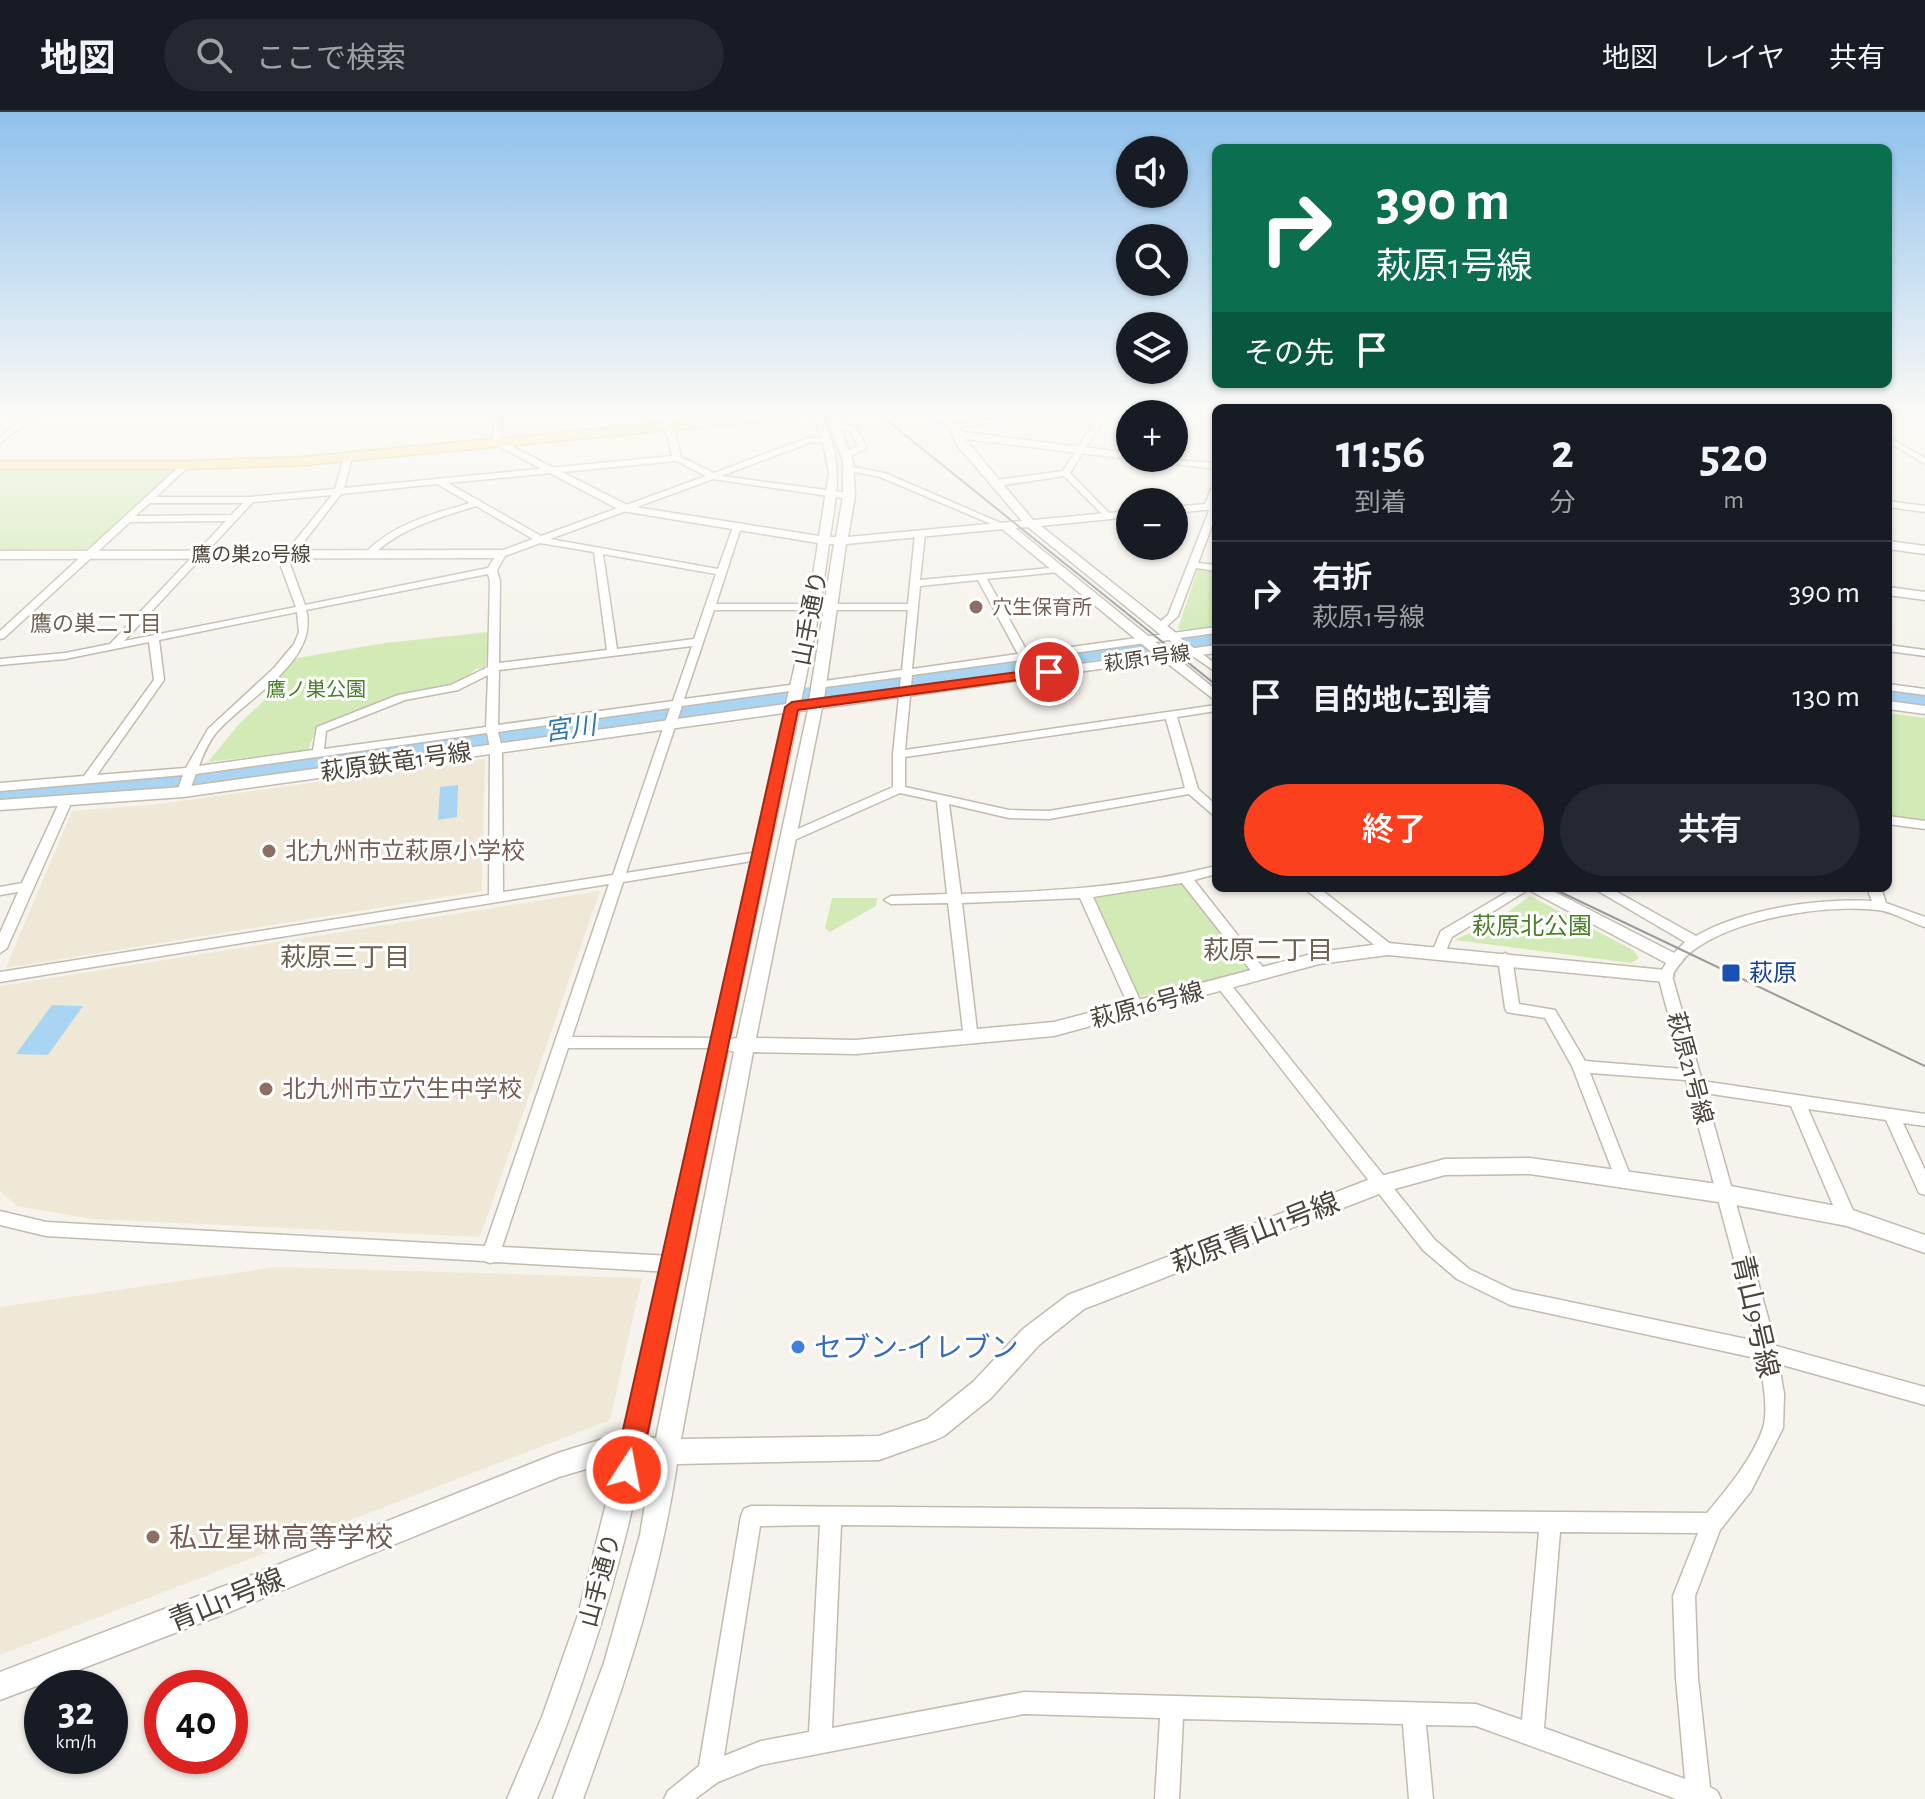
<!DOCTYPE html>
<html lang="ja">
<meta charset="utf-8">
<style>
body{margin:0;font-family:"Alegreya Sans","Noto Sans JP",sans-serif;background:#242831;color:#f1f3f6;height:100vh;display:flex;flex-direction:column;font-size:30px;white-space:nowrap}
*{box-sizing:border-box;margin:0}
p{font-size:26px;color:#9ea1a6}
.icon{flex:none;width:44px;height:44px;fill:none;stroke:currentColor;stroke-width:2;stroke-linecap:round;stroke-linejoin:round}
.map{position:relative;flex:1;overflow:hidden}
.details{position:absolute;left:1212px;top:292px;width:680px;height:488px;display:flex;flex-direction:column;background:#171b24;border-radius:12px;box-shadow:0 2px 6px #0004}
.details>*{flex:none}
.hud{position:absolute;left:1212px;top:32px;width:680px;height:244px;border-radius:12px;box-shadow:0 2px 6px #0004;background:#0b6e4f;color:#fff;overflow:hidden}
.tools{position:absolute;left:1116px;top:24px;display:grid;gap:16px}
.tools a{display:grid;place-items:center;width:72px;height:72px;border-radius:50%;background:#171b24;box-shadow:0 2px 6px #0004;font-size:40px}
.speed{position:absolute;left:24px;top:1558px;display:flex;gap:16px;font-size:40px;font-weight:700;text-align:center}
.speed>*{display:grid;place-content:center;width:104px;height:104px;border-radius:50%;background:#171b24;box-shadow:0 2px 6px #0004;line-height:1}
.speed small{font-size:20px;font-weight:400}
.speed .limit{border:12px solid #d22;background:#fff;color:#111}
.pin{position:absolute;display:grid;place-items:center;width:68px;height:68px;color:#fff;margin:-34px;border:4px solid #fff;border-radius:50%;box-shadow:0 2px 8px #0007}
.me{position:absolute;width:88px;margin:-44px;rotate:11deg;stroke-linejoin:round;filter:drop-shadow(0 0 6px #0008)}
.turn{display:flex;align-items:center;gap:28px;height:168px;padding:0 32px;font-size:36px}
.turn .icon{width:104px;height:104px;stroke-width:2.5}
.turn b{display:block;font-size:56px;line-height:68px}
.then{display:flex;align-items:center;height:76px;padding:0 32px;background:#0003;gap:16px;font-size:30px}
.eta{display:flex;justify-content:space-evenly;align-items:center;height:136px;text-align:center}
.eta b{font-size:48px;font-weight:600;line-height:56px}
.cta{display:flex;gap:16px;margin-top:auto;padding:16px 32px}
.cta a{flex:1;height:92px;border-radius:48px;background:#fc3f1d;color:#fff;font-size:32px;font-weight:600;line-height:92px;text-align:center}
.cta a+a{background:#242831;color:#f1f3f6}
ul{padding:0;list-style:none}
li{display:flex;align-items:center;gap:24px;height:104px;padding:0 32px;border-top:2px solid #363941}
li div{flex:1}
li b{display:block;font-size:30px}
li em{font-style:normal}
header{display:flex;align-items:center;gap:48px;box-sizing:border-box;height:112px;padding:0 40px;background:#171b24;border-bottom:2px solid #363941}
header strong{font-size:38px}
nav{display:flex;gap:44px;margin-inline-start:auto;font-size:28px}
.search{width:560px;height:72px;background:#242831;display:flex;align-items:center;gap:20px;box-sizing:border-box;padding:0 28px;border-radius:44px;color:#9ea1a6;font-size:30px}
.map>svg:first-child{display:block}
.education{fill:#efe8d6}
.green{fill:#d2eab5}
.water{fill:#a9d4f2}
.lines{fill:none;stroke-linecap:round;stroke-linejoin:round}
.river{fill:#a9d4f2;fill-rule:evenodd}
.minor-casing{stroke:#c2bbae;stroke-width:3}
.tertiary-casing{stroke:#c2bbae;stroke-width:3}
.primary-casing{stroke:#e6c16a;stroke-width:3}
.minor{fill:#fff;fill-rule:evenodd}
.tertiary{fill:#fff;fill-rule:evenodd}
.primary{fill:#ffe39c;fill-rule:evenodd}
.tram{stroke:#9a9a9a;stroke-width:2}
.route{fill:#fc3f1d;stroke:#a42913;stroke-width:2}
.education-dot{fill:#8d6e63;stroke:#fff;stroke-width:3}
.transit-dot{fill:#1a4fb4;stroke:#fff;stroke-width:3}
.shop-dot{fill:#3f7fe0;stroke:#fff;stroke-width:3}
.labels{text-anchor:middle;stroke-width:6;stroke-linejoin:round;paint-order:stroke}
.far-street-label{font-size:20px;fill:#4b4439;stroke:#fff}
.far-education-label{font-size:20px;fill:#785e54;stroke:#fff;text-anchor:start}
.far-park-label{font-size:20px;fill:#4a7f2a;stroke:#fff}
.far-neighbourhood-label{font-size:22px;fill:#6e6250;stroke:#fff}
.street-label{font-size:24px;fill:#4b4439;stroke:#fff}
.education-label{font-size:24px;fill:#785e54;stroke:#fff;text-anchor:start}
.park-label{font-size:24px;fill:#4a7f2a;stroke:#fff}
.transit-label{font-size:24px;fill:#164399;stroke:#fff;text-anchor:start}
.water-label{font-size:26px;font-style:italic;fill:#2e7ab2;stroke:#fff}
.neighbourhood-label{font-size:26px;fill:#6e6250;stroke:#fff}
.near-street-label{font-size:28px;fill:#4b4439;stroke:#fff}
.near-shop-label{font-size:28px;fill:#366cbe;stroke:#fff;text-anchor:start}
.near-education-label{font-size:28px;fill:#785e54;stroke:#fff;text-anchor:start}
</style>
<header>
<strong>地図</strong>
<div class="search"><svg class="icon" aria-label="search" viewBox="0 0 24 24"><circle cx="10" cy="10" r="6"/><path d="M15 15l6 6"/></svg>ここで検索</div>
<nav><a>地図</a><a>レイヤ</a><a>共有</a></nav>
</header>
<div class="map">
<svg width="1925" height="1687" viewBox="0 0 1925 1687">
<rect width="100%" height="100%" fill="#f6f3ec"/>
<g class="education">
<path d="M485 647 482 779 6 856 72 699 151 693Z"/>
<path d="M600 779 480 1125 92 1107 17 1094 0 1079V874Z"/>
<path d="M277 1155 642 1166 610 1308 0 1543V1195Z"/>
</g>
<g class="green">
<path d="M0 359H173L88 437 0 439Z"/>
<path d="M1201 456 1216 458V515L1181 518 1178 516 1198 457Z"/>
<path d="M488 520 486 555 476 557 457 573 403 581 317 615 308 638 208 650 239 612 273 580 277 568 297 546 385 531Z"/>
<path d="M1888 601 1925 606V709L1888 703Z"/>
<path d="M1184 772 1249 860 1137 885 1095 786Z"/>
<path d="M1530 784 1633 838 1639 846 1631 851 1455 828 1497 808Z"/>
<path d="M832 786H877L876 794 830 820 825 816Z"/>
</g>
<g class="water">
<path d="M458 673 457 705 438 708 440 675Z"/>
<path d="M52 893 83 894 48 943 16 942Z"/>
</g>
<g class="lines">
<g class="river">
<path d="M1216 518V532L1189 536 1178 529 1181 524Z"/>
<path d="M1139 529 1147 531 1150 536 1147 541 175 680 0 692V676L175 664Z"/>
<path d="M1888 576 1925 581V595L1888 590Z"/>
</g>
<defs>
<g id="minor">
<path d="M29 302H38L0 331V325Z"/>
<path d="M494 302H502L501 331 497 333 493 331Z"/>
<path d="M662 302H670L681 345 714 361 805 327 830 325V329L809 331 721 364 849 381 853 384 849 387 713 367 550 427 718 457 733 415 740 413 741 415 716 492H814L819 495 814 498H714L684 587 797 572 802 575 797 578 682 594 626 761 758 740 764 744 758 748 623 770 572 925 720 926 725 927 728 931 725 935 720 936H568L502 1135 671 1144 677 1147 680 1152 677 1157 671 1160 495 1150 490 1151 484 1149 46 1124 0 1113V1099L46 1110 485 1134 609 772 0 870V860L489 783 490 636 487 621 196 662 189 680 183 684 177 680 183 663 0 679V671L84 664 154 568 149 530 65 547 0 553V547L65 541 110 532 226 409 130 410 4 526 0 527V519L183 351 190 353 156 385H250L335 377 344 345 348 343 352 345 344 376 672 344ZM676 349 706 364 541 424 448 371ZM437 372 470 391C432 402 396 411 367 439V443H373C402 415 439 406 476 394L533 427 498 440 488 456 305 493 289 449 341 382ZM332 383 279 449 296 495 124 529 253 390ZM150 391H243L231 403 135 404ZM540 431 594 440 607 538 499 551 500 469 497 458 505 444ZM603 442 716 462 694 527 617 537ZM488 462 490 469 488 555 451 573 398 583 317 615 313 638 199 654C203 643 208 631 216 621 244 587 320 550 306 498ZM297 500 299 520 294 532 274 556 208 617 186 656 97 663 164 568 159 528ZM692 534 673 589 498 613 499 558ZM488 563 486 615 324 637 326 619 405 588 458 578ZM670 596 613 763 503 780 502 636 498 620Z"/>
<path d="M1130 302V305L1104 307 1070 361 1110 402 1111 404 1107 407 1064 364 997 374 993 371 997 368 1063 359 1096 307H1014L954 316 950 314 1014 303H1095L1094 302H1133Z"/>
<path d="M1925 302V305L1888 307V303Z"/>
<path d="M837 312 856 315 866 335 865 337 849 345H843V341L858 334 850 319 834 316 833 314Z"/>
<path d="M1888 325 1925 346V352L1888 330Z"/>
<path d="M846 354 885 361 1010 415 1003 417 880 365 846 358Z"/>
<path d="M1888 389 1925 394V400L1888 395Z"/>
<path d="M1210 392 1216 393V403L1198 451 1216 453V459L1196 456 1178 504 1164 517H1156V513L1168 503 1209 399 1206 395Z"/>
<path d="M920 419 925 422 920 468 1061 455 1063 457 1058 460 987 467 1028 541 1216 515V521L1180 526 1216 552V560L1169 528 912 563 905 638 1216 593V599L1177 605 1198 677 1216 693V703L1212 702 1189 682 1049 707 1009 706 949 692 961 782C1047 780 1132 775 1216 754V762L1194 768 1265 858 1267 861 1265 864H1255L1182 771 1093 785 1144 897 1142 901H1132L1130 897 1080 786 962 791 978 927 976 931H966L964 927 948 791 891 792 884 788 891 784 947 782 937 689 900 681 790 730H782L780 727 782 724 893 675V642L901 565 818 576 813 573 818 570 902 558 908 498H829L824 495 829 492H908L915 422ZM978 468 1018 542 912 557 920 474ZM1166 607 1185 676 1049 699 1009 698 905 675V645Z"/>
<path d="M1888 533 1925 538V544L1888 539Z"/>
<path d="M1888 572 1925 577V583L1888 578Z"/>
<path d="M66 685 72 689 7 836 0 841V821L18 780 0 783V775L22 771 60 689Z"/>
<path d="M1888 704 1925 709V717L1888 712Z"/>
<path d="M1304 776H1319L1393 834 1395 837 1393 840H1383Z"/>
<path d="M1514 776H1531L1452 825 1444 843H1434L1432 840 1441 819Z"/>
<path d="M1593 776H1610L1696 824C1742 797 1818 786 1872 789L1867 776H1881L1886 791 1925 805V815C1909 810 1894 800 1878 798 1825 792 1734 806 1691 840 1683 846 1677 855 1672 864L1702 969 1925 1002V1014L1903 1011 1925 1058V1083L1919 1081 1886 1008 1808 997 1856 1105 1853 1110 1847 1112 1841 1110 1838 1105 1791 994 1705 981 1776 1234 1925 1275V1293L1779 1252 1784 1282 1783 1316 1751 1379 1720 1418 1695 1484 1698 1566 1710 1675 1717 1679 1721 1687H1676L1476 1614 1426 1613 1433 1687H1409L1403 1612 1183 1607 1179 1687H1155L1160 1606 1024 1602 761 1653 718 1670 695 1687H664L668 1679 699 1654 741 1404 744 1397 751 1394 1707 1401C1727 1377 1753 1346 1763 1316 1769 1295 1762 1268 1760 1247L1510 1193 1457 1167 1423 1138 1216 873 1218 869H1228L1435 1128 1469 1157 1513 1178 1756 1229 1686 968 1590 961 1632 1068 1630 1073 1624 1075 1618 1073 1572 954 1545 906 1512 901 1507 900 1505 896 1498 846 1505 841 1512 846 1519 892 1555 898 1585 949 1683 957 1658 864 1670 845 1685 830ZM820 1413 809 1620 761 1629 724 1644 760 1414ZM841 1413 1539 1420 1522 1608 1476 1592 1024 1580 832 1616ZM1560 1420 1698 1421 1673 1484 1676 1566 1685 1667 1544 1616Z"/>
</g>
<g id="tertiary">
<path d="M812 302H822C843 354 838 371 830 425H836L843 384V349L826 302H836L853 349 855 384 848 425 1022 409 956 332 950 316 928 302C943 302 955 308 963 320L1130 341V346H1134L1130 347 965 327 1033 408 1130 399V405L1041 414 1176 521V527H1166L1028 415 1015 416 1168 540 1216 533V541L1177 546 1216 578V589L1163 548 822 596 756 926 856 928 1054 910 1319 840 1388 831 1665 858 1674 864 1665 870 1388 843 1319 852 1054 924 856 942 753 940 681 1327 879 1324 927 1307 973 1270 1023 1217 1068 1183 1373 1066 1445 1047 1530 1046 1725 1073 1847 1096 1925 1123V1141L1847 1114 1725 1091 1530 1062 1445 1063 1384 1080 1084 1197 1039 1233 991 1286 944 1324 935 1328 879 1348 677 1352C659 1472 624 1574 583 1687H553L604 1551 640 1423 652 1350 643 1349C618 1466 584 1577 537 1687H507L542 1605 578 1503 617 1348 559 1365 227 1501 0 1588V1560L227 1473 558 1341 609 1325 623 1324 784 601 183 685 0 698V688L183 675 786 592 808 495 818 431 622 399 492 331 501 329 629 394 819 424 829 360 822 327ZM1002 417 1154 542 824 587 846 432ZM829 432H834L809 589 801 590 820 495ZM808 598 737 926 730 927 799 599ZM728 938 734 940 656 1326 647 1325Z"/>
<path d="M1143 346 1216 351V357L1148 349Z"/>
<path d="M1216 374 1214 397 1174 401V395L1205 392 1211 377Z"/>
<path d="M1888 429 1925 434V442L1888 437Z"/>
<path d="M0 439 501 438 507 442 501 446 0 447Z"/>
<path d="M1888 475 1925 480V488L1888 483Z"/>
<path d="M1888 589 1925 594V602L1888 597Z"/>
<path d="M1525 776H1547L1680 844 1683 848 1680 852H1668Z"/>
</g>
<path id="primary" d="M759 302H803L797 306 304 353 186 357H0V349H186L304 345Z"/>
</defs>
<use href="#minor" class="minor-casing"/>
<use href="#tertiary" class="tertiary-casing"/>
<use href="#primary" class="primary-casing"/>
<use href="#minor" class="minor"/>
<use href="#tertiary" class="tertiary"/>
<use href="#primary" class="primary"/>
<g class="tram">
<path d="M879 302 1216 573"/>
<path d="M1552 776 1925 954"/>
</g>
</g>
<linearGradient id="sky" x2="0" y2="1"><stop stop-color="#8fc1ec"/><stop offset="0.56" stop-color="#fbfaf6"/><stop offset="1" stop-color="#fbfaf6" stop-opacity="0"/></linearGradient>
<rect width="1925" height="538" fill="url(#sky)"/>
<path class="route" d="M1049 556 1056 560 1054 563 798 598 640 1358 636 1367 627 1370 618 1367 614 1358 785 595 792 590Z"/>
<g class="education-dot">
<circle cx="976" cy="495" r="8"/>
<circle cx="269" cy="739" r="8"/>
<circle cx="266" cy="977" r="8"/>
<circle cx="153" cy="1425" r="8"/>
</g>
<rect class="transit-dot" x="1721" y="851" width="20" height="20" rx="4"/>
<circle class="shop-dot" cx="798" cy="1235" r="8"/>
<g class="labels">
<g class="far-street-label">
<text x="251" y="449">鷹の巣20号線</text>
<text transform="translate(1147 546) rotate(-8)" y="7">萩原1号線</text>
</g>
<g class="far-education-label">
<text x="992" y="502">穴生保育所</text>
</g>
<g class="far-park-label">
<text x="316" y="584">鷹ノ巣公園</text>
</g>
<g class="far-neighbourhood-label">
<text x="96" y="519">鷹の巣二丁目</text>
</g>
<g class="street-label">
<text transform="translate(810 506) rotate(-79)" y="8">山手通り</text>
<text transform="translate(396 650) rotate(-8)" y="8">萩原鉄竜1号線</text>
<text transform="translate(1147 893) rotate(-15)" y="8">萩原16号線</text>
<text transform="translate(1690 956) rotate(75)" y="8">萩原21号線</text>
<text transform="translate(600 1468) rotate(-75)" y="8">山手通り</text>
</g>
<g class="education-label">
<text x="285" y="747">北九州市立萩原小学校</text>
<text x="282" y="985">北九州市立穴生中学校</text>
</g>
<g class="park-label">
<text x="1532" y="822">萩原北公園</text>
</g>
<g class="transit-label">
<text x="1749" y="869">萩原</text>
</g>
<g class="water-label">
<text transform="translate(570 616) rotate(-8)" y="9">宮川</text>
</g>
<g class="neighbourhood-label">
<text x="1268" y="847">萩原二丁目</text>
<text x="345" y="854">萩原三丁目</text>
</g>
<g class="near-street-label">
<text transform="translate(1255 1120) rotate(-21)" y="10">萩原青山1号線</text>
<text transform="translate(1756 1204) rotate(77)" y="10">青山9号線</text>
<text transform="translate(226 1487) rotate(-22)" y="10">青山1号線</text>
</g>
<g class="near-shop-label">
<text x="814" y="1245">セブン-イレブン</text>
</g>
<g class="near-education-label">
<text x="169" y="1435">私立星琳高等学校</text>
</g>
</g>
</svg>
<div class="tools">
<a><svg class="icon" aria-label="sound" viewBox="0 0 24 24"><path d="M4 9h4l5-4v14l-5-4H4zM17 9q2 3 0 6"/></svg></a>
<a><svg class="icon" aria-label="search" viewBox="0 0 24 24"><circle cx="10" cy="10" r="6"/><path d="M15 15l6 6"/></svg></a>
<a><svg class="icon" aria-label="layers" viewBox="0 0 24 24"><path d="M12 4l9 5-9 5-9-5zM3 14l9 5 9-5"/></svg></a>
<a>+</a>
<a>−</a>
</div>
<div class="speed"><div>32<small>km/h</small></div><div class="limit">40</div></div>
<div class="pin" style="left:1049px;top:560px;background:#d93025"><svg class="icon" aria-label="arrive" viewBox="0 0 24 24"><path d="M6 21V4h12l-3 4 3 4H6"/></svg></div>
<svg class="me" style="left:627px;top:1358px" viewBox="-20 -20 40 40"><circle r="17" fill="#fc3f1d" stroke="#fff" stroke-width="3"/><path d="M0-11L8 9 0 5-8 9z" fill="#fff"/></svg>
<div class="hud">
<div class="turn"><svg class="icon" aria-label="right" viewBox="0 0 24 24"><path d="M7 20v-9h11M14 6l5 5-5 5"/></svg><div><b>390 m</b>萩原1号線</div></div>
<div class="then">その先<svg class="icon" aria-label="arrive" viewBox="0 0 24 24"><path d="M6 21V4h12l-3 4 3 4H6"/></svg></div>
</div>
<section class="details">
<div class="eta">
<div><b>11:56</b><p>到着</p></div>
<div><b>2</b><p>分</p></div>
<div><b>520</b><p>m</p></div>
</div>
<ul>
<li><svg class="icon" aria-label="right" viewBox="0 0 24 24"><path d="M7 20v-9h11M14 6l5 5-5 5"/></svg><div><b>右折</b><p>萩原1号線</p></div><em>390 m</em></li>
<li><svg class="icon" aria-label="arrive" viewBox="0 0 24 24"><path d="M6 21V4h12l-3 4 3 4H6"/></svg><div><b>目的地に到着</b></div><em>130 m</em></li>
</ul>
<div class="cta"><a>終了</a><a>共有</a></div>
</section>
</div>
